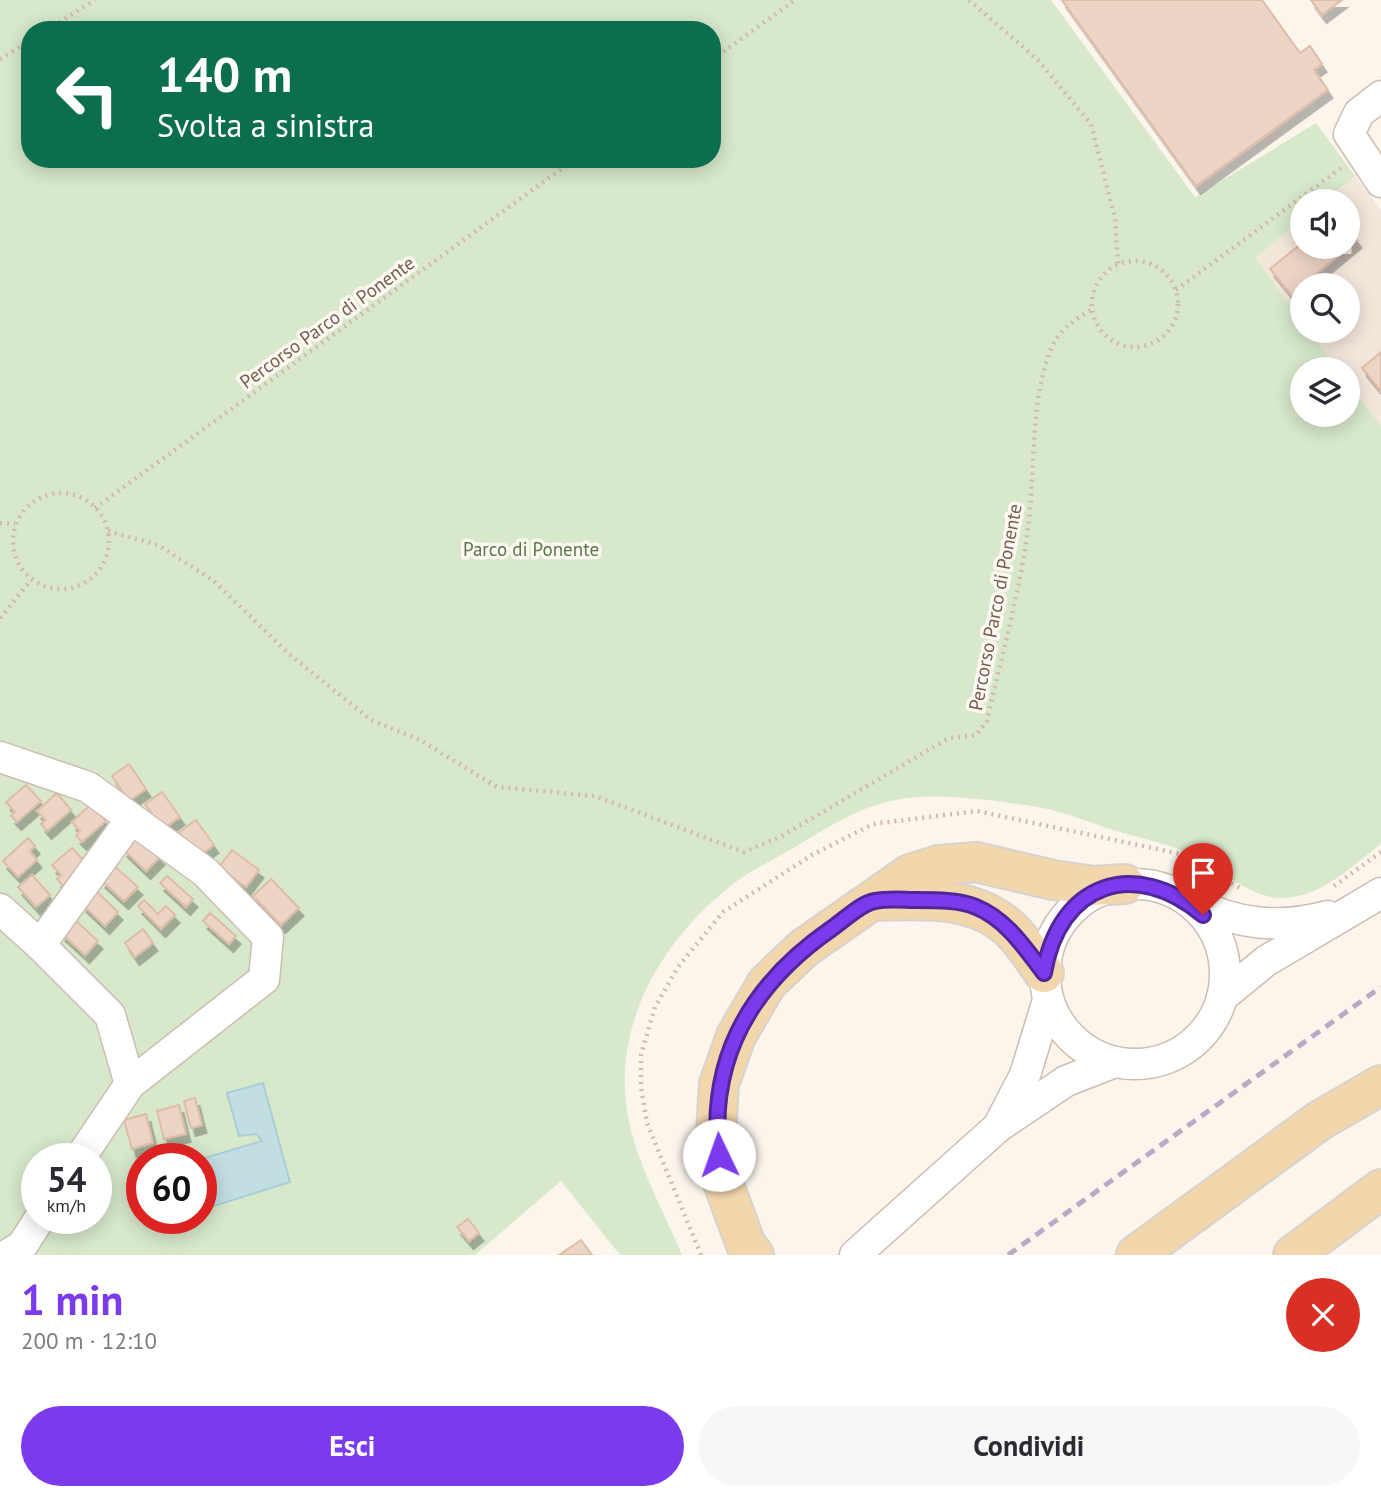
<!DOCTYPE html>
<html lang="it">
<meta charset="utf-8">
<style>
body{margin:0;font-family:"PT Sans",sans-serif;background:#f7f7f7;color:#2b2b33;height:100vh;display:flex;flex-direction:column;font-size:26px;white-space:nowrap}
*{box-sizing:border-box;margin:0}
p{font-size:23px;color:#7c7c81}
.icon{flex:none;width:38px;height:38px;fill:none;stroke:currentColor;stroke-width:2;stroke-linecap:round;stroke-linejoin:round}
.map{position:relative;height:1255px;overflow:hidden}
.side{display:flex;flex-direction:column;background:#fff;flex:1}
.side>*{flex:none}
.hud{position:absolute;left:21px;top:21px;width:700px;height:147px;border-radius:28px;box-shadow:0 4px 18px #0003;background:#0b6e4f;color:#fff;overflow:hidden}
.buttons{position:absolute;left:1290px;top:189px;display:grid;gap:14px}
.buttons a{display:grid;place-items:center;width:70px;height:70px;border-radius:50%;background:#fff;box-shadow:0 4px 18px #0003;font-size:35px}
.speed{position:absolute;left:21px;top:1143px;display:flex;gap:14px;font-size:35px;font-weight:700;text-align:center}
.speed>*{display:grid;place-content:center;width:91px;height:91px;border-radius:50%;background:#fff;box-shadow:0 4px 18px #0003;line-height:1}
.speed small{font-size:18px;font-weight:400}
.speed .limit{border:10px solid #d22;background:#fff;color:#111}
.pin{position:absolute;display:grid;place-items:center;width:60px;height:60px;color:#fff;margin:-72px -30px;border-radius:50% 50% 50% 0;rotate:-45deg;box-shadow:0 0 7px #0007}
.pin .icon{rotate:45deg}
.me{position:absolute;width:77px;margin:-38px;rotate:357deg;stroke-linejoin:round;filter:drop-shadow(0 0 5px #0008)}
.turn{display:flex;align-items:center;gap:24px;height:147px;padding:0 21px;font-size:32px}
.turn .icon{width:91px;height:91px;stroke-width:2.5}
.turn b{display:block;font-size:49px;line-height:60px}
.round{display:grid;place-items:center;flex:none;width:74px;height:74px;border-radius:37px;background:#f7f7f7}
.overview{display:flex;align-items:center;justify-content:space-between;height:119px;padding:0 21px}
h1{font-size:42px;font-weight:700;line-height:52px;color:#7c3aed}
.button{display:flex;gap:14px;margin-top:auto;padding:14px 21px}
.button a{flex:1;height:80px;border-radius:42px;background:#7c3aed;color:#fff;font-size:28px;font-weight:700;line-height:80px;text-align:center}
.button a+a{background:#f7f7f7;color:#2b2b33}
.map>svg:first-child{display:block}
.residential{fill:#f2e7db}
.green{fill:#d7e8cb;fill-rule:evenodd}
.water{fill:#c2dee3;stroke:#a9cdd4;stroke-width:2}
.building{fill:#edd5c6;stroke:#debca8;stroke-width:2;filter:url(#shadow)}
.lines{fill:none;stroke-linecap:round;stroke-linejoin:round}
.minor-casing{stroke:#ccbdb2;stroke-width:33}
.major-casing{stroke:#d8d2ce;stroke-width:42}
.path{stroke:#d3b9a9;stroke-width:4.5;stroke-dasharray:2 5;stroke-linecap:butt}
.minor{stroke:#fff;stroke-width:30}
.major{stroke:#f2d7ac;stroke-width:38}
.rail{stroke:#b8aac5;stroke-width:5;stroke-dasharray:10 7;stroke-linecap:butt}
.route-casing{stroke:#51269a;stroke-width:18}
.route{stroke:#7c3aed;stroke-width:12}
.labels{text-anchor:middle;stroke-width:7;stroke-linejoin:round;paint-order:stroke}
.street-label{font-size:19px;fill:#745d51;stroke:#fdf9f2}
.park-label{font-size:19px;fill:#58784a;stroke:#fdf9f2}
</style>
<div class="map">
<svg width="1381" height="1255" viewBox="0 0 1381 1255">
<defs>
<filter id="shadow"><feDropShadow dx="4.5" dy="8" stdDeviation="0" flood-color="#0004"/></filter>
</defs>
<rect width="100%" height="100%" fill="#fbf5ec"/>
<path class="residential" d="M1355 176 1381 210V426L1348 382V369H1338L1309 331H1348V285H1302V321L1255 258 1302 220V247H1348V201H1324Z"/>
<path class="green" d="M0 0H1051L1195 197 1316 123 1355 176 1324 201H1302V220L1255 258 1302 321V331H1309L1338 369H1302V415H1348V382L1381 426V844C1352 866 1323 896 1284 898 1251 900 1213 863 1183 851 1161 842 1136 837 1113 830 1088 822 1063 811 1037 807 991 800 933 790 886 802 854 810 823 830 795 847 777 858 755 868 737 881 671 931 621 1006 625 1091 627 1148 661 1204 682 1255H620L561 1181 475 1255H0ZM30 30H712V159H30ZM37 1158H96V1218H37ZM142 1158H201V1218H142Z"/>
<path class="water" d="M263 1083 290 1182 201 1210V1159L262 1141 257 1134 239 1136 227 1093Z"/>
<g class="building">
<path d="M1062 0H1262L1300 53 1310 46 1322 64 1314 70 1328 90 1196 186Z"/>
<path d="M1311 0H1342L1322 15Z"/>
<path d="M1348 228 1357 240 1315 275 1323 285H1302V308L1270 269 1302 243V247H1348Z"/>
<path d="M1381 352V391L1362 368Z"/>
<path d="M129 764 146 789 129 801 112 776Z"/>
<path d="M26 785 41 801 17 822 11 816 15 812 6 802Z"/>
<path d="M162 792 180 817 163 829 145 804Z"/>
<path d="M57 793 71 810 47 831 41 824 46 820 37 811Z"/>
<path d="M91 804 106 821 82 842 76 836 80 831 72 822Z"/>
<path d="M196 820 214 845 197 858 179 832Z"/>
<path d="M136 835 160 857 146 871 123 849Z"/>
<path d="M28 838 35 846 30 851 37 860 18 877 3 861Z"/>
<path d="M72 848 87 864 63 886 57 879 61 875 52 865Z"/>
<path d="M232 850 259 870 246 887 219 867Z"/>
<path d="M114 866 138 887 124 901 101 880Z"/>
<path d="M32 875 50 895 36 907 18 887Z"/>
<path d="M167 876 193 899 186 907 160 883Z"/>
<path d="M271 879 299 908 281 925 253 896Z"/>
<path d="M95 890 118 912 105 926 82 904Z"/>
<path d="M144 900 158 914 166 906 175 915 161 929 138 906Z"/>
<path d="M210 913 236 936 229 944 203 921Z"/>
<path d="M74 919 98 941 85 955 61 933Z"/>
<path d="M143 929 153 943 135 957 125 943Z"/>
<path d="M195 1098 202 1125 191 1128 184 1101Z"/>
<path d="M179 1105 186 1134 164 1139 157 1111Z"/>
<path d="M146 1114 153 1143 132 1149 124 1120Z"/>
<path d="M468 1219 479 1233 469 1241 457 1227Z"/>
<path d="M581 1240 592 1255H559Z"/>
</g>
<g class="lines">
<defs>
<g id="minor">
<path d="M1381 96 1359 113 1349 134 1381 182"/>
<path d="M0 757 88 787 205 872 268 937 264 979 130 1084"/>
<circle cx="1135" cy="974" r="90"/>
<path d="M1193 902C1237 925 1280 929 1328 916"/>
<path d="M0 909 40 945 110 1015 130 1084 80 1158"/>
<path d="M40 945 131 819"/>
<path d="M1222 997 1266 961 1381 893"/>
<path d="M1000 1123 1025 1075 1048 1000"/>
<path d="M7 1255 22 1246 40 1218"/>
<path d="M855 1255 998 1127 1066 1081 1115 1062"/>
</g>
<g id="major">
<path d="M873 901C921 900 974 894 1011 930 1024 942 1034 959 1044 973"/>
<path d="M754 1255 746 1245 721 1177 716 1134 719 1084 736 1036 767 983 804 948 910 874 939 865 976 862 1053 880 1093 886 1125 884"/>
<path d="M1136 1255 1319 1121 1381 1085"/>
<path d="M1293 1255 1381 1189"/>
</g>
</defs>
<use href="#minor" class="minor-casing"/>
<use href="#major" class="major-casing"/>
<g class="path">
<path d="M969 0 1038 60 1091 124 1115 218 1118 264"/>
<path d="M47 30 95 0"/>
<path d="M0 59 30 41"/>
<path d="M712 60 795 0"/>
<circle cx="1135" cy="304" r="43"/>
<path d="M1176 290 1341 168"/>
<circle cx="61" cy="541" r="48"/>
<path d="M95 508 575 159"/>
<path d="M0 523 15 524"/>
<path d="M108 531 158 545 214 581 289 654 371 720 420 740 497 787 595 796 744 852 780 837 949 738 976 735 987 721C1001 657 1020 593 1028 528 1036 470 1029 405 1051 349 1059 329 1075 320 1092 309"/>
<path d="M0 618 31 580"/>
<path d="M1334 886 1381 852"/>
<path d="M701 1255 647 1123 641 1087V1055L655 1007 678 967 723 912 812 855 873 824 977 811 1181 854 1243 890"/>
</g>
<use href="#minor" class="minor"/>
<use href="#major" class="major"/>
<path class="rail" d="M1008 1255 1381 987"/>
</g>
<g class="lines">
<defs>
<path id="route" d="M719 1155C708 1057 752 984 831 929 843 921 861 903 875 901 889 898 904 900 918 900 936 900 960 900 976 907 1006 919 1025 948 1044 973 1059 883 1135 857 1203 915"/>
</defs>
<use href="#route" class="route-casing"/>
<use href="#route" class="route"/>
</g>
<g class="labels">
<g class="street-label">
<text transform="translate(327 322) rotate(-36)" y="7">Percorso Parco di Ponente</text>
<text transform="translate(995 607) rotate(-79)" y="7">Percorso Parco di Ponente</text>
</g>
<g class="park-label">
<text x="531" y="556">Parco di Ponente</text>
</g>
</g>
</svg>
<div class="buttons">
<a><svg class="icon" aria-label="sound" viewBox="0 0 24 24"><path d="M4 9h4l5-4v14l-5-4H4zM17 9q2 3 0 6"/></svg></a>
<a><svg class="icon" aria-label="search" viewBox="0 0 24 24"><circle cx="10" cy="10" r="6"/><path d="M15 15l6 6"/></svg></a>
<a><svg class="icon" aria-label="layers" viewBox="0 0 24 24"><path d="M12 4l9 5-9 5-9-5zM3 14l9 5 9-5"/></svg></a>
</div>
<div class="speed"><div>54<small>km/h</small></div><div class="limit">60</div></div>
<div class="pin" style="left:1203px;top:915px;background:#d93025"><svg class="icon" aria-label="arrive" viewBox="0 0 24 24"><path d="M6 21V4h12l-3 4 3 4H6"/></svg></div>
<svg class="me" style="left:719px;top:1155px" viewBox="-20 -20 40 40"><circle r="19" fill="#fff"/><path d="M0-13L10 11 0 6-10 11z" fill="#7c3aed"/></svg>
<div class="hud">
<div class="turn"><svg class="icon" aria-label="left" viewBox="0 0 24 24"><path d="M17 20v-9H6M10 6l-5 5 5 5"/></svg><div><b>140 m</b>Svolta a sinistra</div></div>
</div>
</div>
<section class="side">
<div class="overview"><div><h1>1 min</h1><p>200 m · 12:10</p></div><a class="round" style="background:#d93025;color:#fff"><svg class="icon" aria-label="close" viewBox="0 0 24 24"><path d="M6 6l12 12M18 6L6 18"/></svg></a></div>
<div class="button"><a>Esci</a><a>Condividi</a></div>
</section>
